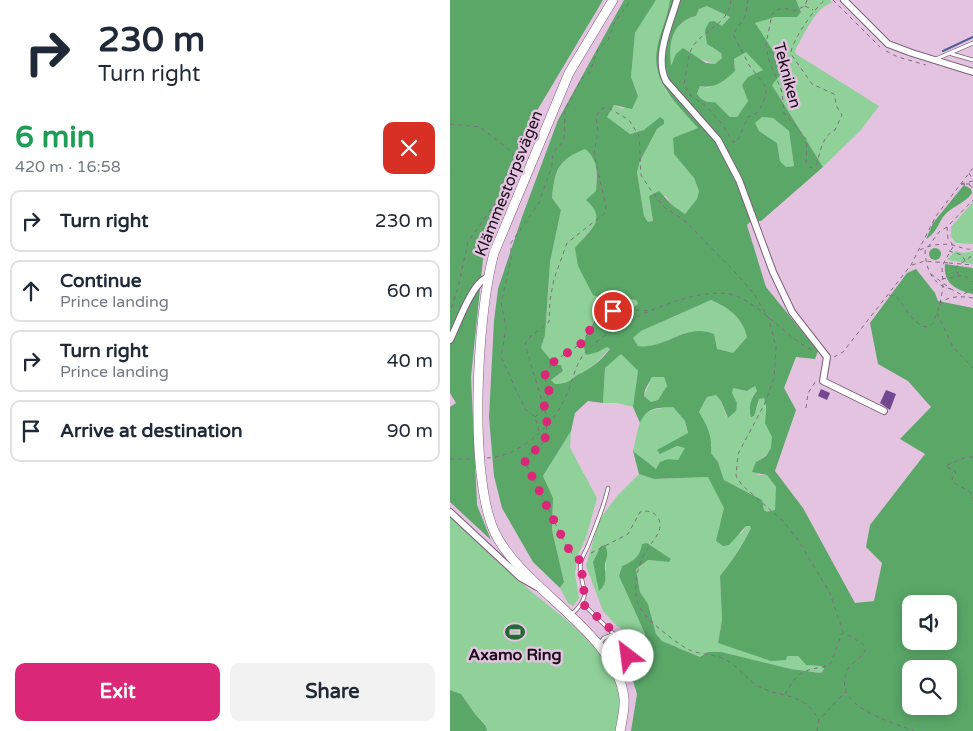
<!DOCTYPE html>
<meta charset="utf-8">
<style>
body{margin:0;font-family:"Varela Round",sans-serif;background:#f2f2f3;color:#1f2937;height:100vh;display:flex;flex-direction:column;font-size:19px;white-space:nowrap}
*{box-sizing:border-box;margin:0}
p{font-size:16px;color:#747a83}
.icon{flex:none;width:28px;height:28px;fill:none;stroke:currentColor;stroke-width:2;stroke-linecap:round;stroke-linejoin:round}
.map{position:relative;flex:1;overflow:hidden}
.sheet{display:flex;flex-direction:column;background:#fff;width:450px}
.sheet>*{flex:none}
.hud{background:#fff;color:#1f2937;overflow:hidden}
.buttons{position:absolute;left:452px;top:595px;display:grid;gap:10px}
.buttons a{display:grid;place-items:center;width:55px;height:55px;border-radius:10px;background:#fff;box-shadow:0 2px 12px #0003;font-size:25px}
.pin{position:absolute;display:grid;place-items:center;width:42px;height:42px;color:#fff;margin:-21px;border:2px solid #fff;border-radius:50%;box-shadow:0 1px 5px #0007}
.me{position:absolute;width:55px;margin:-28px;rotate:330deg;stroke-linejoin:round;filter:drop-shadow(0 0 4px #0008)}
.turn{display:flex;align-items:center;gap:18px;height:105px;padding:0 15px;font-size:22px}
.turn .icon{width:65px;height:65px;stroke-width:2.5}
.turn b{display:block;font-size:35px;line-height:42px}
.round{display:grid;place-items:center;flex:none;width:52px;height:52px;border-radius:10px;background:#f2f2f3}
.headline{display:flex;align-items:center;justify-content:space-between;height:85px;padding:0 15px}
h1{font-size:30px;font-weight:800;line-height:38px;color:#1e9e55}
.primary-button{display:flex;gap:10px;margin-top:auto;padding:10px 15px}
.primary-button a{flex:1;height:58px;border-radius:10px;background:#db2777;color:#fff;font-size:20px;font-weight:800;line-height:58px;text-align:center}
.primary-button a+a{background:#f2f2f3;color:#1f2937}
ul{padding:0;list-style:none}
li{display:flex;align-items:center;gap:15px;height:62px;margin:0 10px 8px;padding:0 5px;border:2px solid #e0e1e3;border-radius:10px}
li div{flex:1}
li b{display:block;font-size:19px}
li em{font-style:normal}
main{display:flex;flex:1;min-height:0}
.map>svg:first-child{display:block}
.green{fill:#8fd199;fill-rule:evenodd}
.forest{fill:#5aa768;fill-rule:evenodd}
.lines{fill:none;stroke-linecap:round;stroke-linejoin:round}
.stream{stroke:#505f98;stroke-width:2}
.building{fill:#714891}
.lane-casing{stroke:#7d607b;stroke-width:4.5}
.street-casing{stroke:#7d607b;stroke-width:8}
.secondary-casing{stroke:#7d607b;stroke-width:10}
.path{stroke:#816a7f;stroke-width:1;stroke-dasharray:4 4;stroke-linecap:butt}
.lane{stroke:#fff;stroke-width:3}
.street{stroke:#fff;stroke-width:6}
.secondary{stroke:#fff;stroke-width:9}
.path-bridge{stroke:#816a7f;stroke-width:1;stroke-dasharray:4 4;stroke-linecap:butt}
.route{stroke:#db2777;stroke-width:9;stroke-dasharray:0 16.2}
.labels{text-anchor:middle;stroke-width:5;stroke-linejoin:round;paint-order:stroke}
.street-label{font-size:16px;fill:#1a0e19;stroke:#e4c3e1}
.poi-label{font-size:16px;font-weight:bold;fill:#1a0e19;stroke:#e4c3e1}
</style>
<main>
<section class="sheet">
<div class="hud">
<div class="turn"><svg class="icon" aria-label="right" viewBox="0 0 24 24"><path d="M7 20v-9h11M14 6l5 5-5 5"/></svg><div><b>230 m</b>Turn right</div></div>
</div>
<div class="headline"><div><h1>6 min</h1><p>420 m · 16:58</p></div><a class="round" style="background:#d93025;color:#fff"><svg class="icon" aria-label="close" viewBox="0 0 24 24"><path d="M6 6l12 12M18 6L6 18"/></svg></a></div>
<ul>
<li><svg class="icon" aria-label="right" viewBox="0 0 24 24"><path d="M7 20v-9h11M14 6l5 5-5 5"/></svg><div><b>Turn right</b></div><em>230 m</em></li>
<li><svg class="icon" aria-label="ahead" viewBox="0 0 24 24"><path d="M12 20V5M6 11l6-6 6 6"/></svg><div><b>Continue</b><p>Prince landing</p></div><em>60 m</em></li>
<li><svg class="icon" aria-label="right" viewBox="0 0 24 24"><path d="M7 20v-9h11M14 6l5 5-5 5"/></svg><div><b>Turn right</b><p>Prince landing</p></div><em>40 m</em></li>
<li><svg class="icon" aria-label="arrive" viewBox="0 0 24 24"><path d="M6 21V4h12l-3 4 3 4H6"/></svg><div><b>Arrive at destination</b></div><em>90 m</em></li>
</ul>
<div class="primary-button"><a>Exit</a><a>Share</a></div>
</section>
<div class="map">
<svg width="523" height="731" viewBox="0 0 523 731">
<rect width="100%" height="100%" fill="#e4c3e1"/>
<g class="green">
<path d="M206 0H220L215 90 249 129 223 138 224 154 244 178 249 191 247 199 235 214 222 205 216 196H199L203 222H198L194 216 187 172 190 161 207 129 214 124 210 117 194 131 180 134 157 117 164 105 173 109 188 96 181 77 185 33Z"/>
<path d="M346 0H380L382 3C366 6 352 38 345 51L346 54 429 106 411 130 373 167 322 85 305 22 325 17H347L351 12Z"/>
<path d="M257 6 280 17 272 26 264 21 262 48 271 52 272 58 265 64 247 58 220 67C218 45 222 22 246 16L249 9Z"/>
<path d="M296 51 313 70 299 77 292 85 298 101 287 117H280L265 102C257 103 251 100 247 94L250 86 258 88 285 70 284 59Z"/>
<path d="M312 117 323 118 339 131 344 166 336 167 330 161 327 143 309 131 304 123Z"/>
<path d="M135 148C150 159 146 175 146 191 146 199 149 208 148 215 148 224 139 232 133 238L155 300 169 298 186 300 188 304C178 312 170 313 158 310L147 316 133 343 148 352 157 347 160 348 141 369 131 372 123 381 114 384H105L101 380 113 371 112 366H105L91 348 95 335 100 262 111 210 102 198C105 170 108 160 135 148Z"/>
<path d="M523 202V244L506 243 501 237V227Z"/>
<path d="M505 251 513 253 523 251V264L497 260Z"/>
<path d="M261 300C279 308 292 317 297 337L283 353 272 352 228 336 199 348 188 346 183 338 191 331Z"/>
<path d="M171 354 188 371 183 407 167 403H153L155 368Z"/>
<path d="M202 377H214L217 387 208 400 201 402 194 396Z"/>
<path d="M305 386 307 391 303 395 299 412 307 408 309 399 314 397C316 406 315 413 315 421 316 427 320 431 322 436 325 449 316 456 306 462L308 475H317L326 487V510L318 513 314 510 312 500 274 480 268 462 261 453 262 445 249 412 257 397 266 395 271 401 277 418 287 403 281 393 283 388 297 391Z"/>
<path d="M223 407 235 421 238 434 229 438 210 454 227 446 236 448 228 460 218 459 206 469 183 451C191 420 186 409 223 407Z"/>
<path d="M121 431 120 448 147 498 136 538 128 555 125 573 129 598 123 606 118 603 110 588 114 582 102 530 103 499 93 476Z"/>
<path d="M189 474 204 479 258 477 291 534 296 526 300 525 301 528C293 545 282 561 270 576L272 620 268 643 337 656H348L356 665 372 666 374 669 371 673 341 669 258 652 250 657 212 641 206 634 198 605 190 592 186 569 198 560 219 562 221 559 197 543 185 560 172 566 169 576 195 634 196 654 186 639 166 625 153 611 136 566 149 520 167 496ZM155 545C159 555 154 561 156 571L147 557 151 546Z"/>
<path d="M0 516C22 537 44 559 67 579 108 617 193 664 165 731H37L36 725 25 714 11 694 0 690Z"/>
</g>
<g class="forest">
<path d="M0 0H153L88 109 33 259 21 377 27 505 41 540 0 502V407L6 403 0 393Z"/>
<path d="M174 0H206L185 33 181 77 188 96 182 109 164 105 157 117 180 134 194 130 210 117 214 120V124L207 129 190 161 187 172 194 216 198 222 203 221 199 196 209 191 222 205 235 214 247 199 249 191 244 178 224 154 223 138 248 128C229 106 201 82 207 49 210 32 218 17 220 0H346L351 12 347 17H325L305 23 335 69 322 85 373 167 311 221H301L297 225 316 287 368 351 365 359 346 357 334 388 346 410 325 471 353 508 405 603 424 601 432 563 416 547 420 525 475 454 450 439 481 407 458 381 428 364 420 323 457 273 466 269 485 293 488 301 523 308V731H181L187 694 180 671 196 654 195 634 169 576 172 566C184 561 190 557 192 544L197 543 221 559 219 562 198 560 186 569 190 592 198 604 206 634 212 641 250 657 258 652H271L341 669 371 673 374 669 372 666 356 665 348 656H337L336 660 321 661 268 643 272 620 270 576C282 561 293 545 301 528L300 526H296L279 545 273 546 266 541 274 508 258 477 204 479 189 474 183 451 206 469 210 462 218 459 228 460 235 448 227 446 210 454 207 450 238 433 235 421 223 407C206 408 197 407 190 423L183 407 188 371 171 354 155 368 153 403 138 401 125 413 121 431 93 476 103 498 102 530 114 582 110 588 83 562 52 508 44 476 39 417 44 321 48 289 72 217 108 120ZM257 6 280 17 272 26 264 21 259 22 255 30 257 44 271 53 272 58 265 64 256 63 233 48 226 54 221 66C218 44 222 22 246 16L249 9ZM296 52 313 70 298 77 292 85 298 101 287 117H280L265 102C257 103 251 100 247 94L250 86C265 89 274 81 285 71L284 59ZM312 117 323 118 339 131 344 166 336 167 330 161 327 143 309 131 305 123ZM135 149C149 159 147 175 146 191L136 200C159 220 139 230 125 248L128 266 143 295 155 300 169 298 186 300 188 304C178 312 170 313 158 310L147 316 133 343 136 355 148 352 157 347 160 349C152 359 145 366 133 372 121 377 122 384 105 384L101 380 113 371 111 365H105L91 348 95 335 100 262 111 210 102 198C105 169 108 160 135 149ZM261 300C279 308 292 317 297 337L283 353 267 349 264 334C236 322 215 350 188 346L183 338 191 331ZM202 377H214L217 386 208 400 201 402 194 396 195 390ZM305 386 307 391C301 397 298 409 301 417L304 416 309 399 314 398 316 407 315 423 322 437 321 448 316 456 306 462 302 472 317 475 326 487 325 510 317 512 314 510 312 500 274 480 268 462 261 453C263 438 257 425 249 412L257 397 266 395 271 401 278 418 286 411 287 403 282 393 283 388 297 391ZM461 604H499V641H461ZM461 669H499V706H461Z"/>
<path d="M514 185 521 189 522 193C515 204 501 206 493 217 488 225 485 234 476 239L483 223Z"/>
<circle cx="485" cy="254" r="6"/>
<path d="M495 264 523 268V294C506 290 493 284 495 264Z"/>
<path d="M155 545C159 554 157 556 155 564 154 575 159 582 149 591L143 562 151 546Z"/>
<path d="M0 690 11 694 25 714 36 726 37 731H0Z"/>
</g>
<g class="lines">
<path class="stream" d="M493 51 523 37"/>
</g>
<g class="building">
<path d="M371 389 380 393 377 400 368 396Z"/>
<path d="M436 390 446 394 440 410 430 403Z"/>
</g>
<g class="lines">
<defs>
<g id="lane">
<path d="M502 54 523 60"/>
<path d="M486 59 523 43"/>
<path d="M133 604 175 645 178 656 169 672"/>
<path d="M122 614C147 591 126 586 131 561 133 555 137 549 139 543 146 525 154 507 158 488"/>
<path d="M148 645 154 638 164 634"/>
</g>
<g id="street">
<path d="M227 0C220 24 204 57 216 81L268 140 289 180 323 272 342 312 377 357 373 381 434 411"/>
<path d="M394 0 438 44 462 53 523 72"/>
<path d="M0 340C7 326 23 281 37 278"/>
<path d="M0 512 71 578 87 587"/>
</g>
<path id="secondary" d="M163 0 119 73 44 253C27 314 18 476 45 533 73 590 167 633 174 698 175 709 172 720 170 731"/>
</defs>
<use href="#lane" class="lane-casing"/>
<use href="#street" class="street-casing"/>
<use href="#secondary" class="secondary-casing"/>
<g class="path">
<path d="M281 0C279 24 256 28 243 46 237 55 237 73 234 84L241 96 256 106 272 124 283 142H287L298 117 308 112 312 105 316 95V87L299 65 283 34 295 17 298 0"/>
<path d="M357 0 355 6 344 11 333 8 327 10 322 14 316 44 318 58 332 92 334 113 357 140 356 162 361 168 366 165C371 152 371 137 385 130L392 115 387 107 384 94 362 84 341 54C340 43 366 6 375 0"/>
<path d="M383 0 430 47"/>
<path d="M355 6 363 10"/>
<path d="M436 51 448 57 476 65"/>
<path d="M0 124 30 127 62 152 67 163 54 191 18 242 8 288 0 312"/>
<path d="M519 173 523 180"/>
<path d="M511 184 520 185 523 189"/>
<path d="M511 184 523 181"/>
<path d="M516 184H523"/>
<path d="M497 227 489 232 475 251C476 269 482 285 501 289"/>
<path d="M503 245 498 239 497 227 523 200"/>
<path d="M470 250C480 245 491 243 503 245 511 247 514 250 523 249"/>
<path d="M499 251 512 255 515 261"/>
<path d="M499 263 523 265"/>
<path d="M462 265 475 261 486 262"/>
<path d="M481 274 501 289 512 295 523 289"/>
<path d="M509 275 505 270 506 267 523 255"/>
<path d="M492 279 514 275 523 282"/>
<path d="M439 295 447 297C455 307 465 328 479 327L483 323 490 304 493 287 492 266 504 245"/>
<path d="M490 305 492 301C503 296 511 296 523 298"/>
<path d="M487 313 503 347 523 368"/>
<path d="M384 357 393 352 461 265 486 216 523 168"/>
<path d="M95 405 99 391 95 378 97 369 109 358 132 343 149 315 156 311 178 309 199 311"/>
<path d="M356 408 358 393 366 381"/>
<path d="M85 417 94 409"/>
<path d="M89 431 85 417 75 409 51 357 56 328 51 302 61 260V243L89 203 102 166 103 153 114 140 115 110 132 78 140 72 148 49 158 40 164 23 181 0"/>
<path d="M523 457H516L495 466 505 471 506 475 502 478 503 482 520 492 523 499"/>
<path d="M37 458C70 457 105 424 117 394 123 381 125 364 135 353 159 324 247 284 283 295 310 303 336 338 364 351"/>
<path d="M0 459H22"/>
<path d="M141 553 178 534 190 512C202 508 214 518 209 531 206 539 199 545 195 553 186 569 181 595 192 611 198 621 232 648 242 651 253 655 266 654 276 660 288 666 296 679 308 686 332 699 353 691 369 720"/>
<path d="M127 560 116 545 75 462 77 456 91 446 96 436 97 418 75 344 80 337 99 322 100 300 104 279 117 243 155 213 156 206 144 154 148 131 146 116 151 109 157 107 179 120 189 136 191 175 200 189 214 207 235 221 285 272 304 294 319 319 326 347 324 378 315 403 288 454 286 476 292 485 334 522 348 540 380 593 393 632 413 644 416 649C412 659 400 662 396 673 384 708 441 721 464 731"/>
<path d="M335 694C341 686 344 676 354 672 363 667 373 669 381 663L392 633"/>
<path d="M367 731 369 720 395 692"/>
</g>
<use href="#lane" class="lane"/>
<use href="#street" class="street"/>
<use href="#secondary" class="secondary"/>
<path class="path-bridge" d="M486 262 499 263"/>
</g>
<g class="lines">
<path class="route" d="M163 311 149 315 132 343 102 363 95 374 99 391 94 407 97 418 96 436 91 446 77 456 75 462 116 545 126 559 131 560C131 575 136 590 133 604 144 615 179 641 178 656"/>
</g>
<defs>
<symbol id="stadium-bare" viewBox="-9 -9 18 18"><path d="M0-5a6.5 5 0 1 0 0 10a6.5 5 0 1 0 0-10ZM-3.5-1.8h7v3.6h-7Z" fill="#256a35" stroke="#e4c3e1" stroke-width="2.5" paint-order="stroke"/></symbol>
</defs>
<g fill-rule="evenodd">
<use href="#stadium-bare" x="51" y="618" width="28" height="28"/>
</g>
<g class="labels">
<g class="street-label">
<text transform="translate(338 75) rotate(75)" y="6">Tekniken</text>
<text transform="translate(58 183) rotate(-68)" y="6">Klämmestorpsvägen</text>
</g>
<g class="poi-label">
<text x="65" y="660">Axamo Ring</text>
</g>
</g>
</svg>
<div class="buttons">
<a><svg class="icon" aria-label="sound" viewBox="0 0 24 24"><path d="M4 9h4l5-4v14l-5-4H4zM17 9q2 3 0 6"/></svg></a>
<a><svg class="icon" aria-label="search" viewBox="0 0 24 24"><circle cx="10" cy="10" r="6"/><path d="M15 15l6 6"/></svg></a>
</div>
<div class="pin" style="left:163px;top:311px;background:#d93025"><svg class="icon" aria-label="arrive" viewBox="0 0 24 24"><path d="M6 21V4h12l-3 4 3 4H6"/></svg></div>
<svg class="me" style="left:178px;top:656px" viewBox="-20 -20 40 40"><circle r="19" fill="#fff"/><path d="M0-13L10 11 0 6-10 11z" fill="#db2777"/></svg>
</div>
</main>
